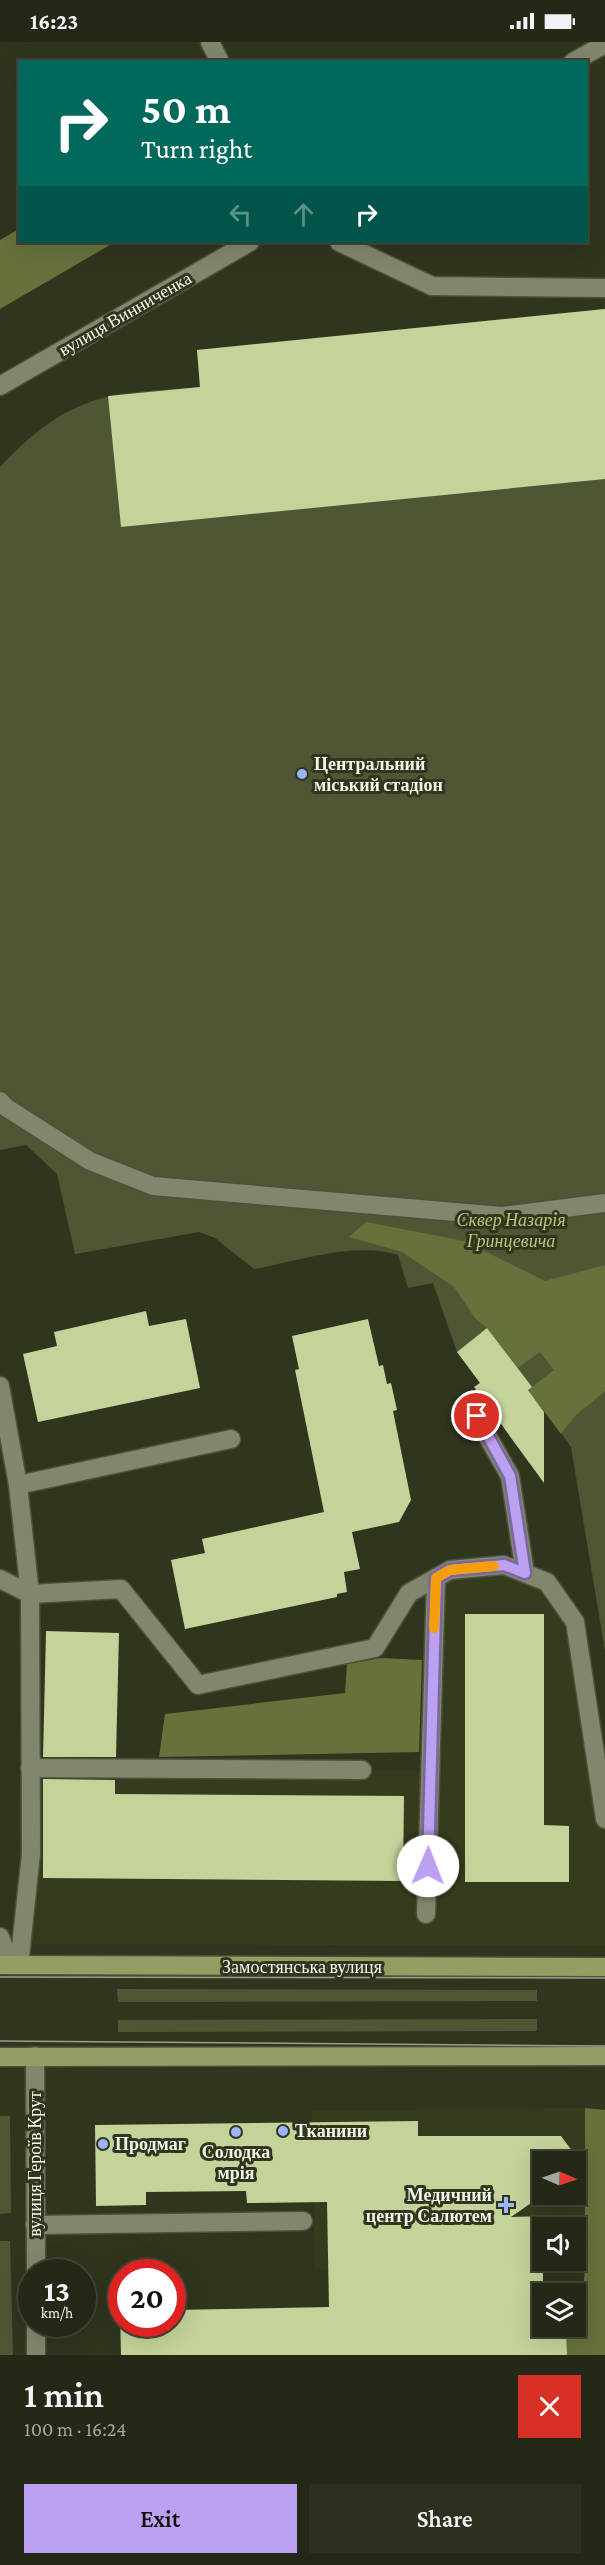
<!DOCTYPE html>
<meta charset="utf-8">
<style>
body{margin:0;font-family:"Crimson Pro",serif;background:#2c301f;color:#f1f3f6;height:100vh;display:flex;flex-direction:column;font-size:22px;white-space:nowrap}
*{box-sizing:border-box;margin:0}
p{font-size:20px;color:#a3a6a1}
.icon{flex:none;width:33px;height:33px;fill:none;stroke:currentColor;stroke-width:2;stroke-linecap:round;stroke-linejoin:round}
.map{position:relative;height:2313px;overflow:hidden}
.side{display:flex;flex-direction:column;background:#242816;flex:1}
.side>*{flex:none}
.guide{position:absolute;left:18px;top:18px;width:570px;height:183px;border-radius:0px;box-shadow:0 6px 24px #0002,0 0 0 2px #414435;background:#00695c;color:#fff;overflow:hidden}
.needle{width:39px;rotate:92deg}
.tools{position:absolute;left:532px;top:2109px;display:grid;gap:12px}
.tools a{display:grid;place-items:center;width:54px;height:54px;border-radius:0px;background:#242816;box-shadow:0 6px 24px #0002,0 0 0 2px #414435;font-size:30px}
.speed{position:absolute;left:18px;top:2217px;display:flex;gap:12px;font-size:30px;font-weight:700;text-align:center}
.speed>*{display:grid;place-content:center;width:78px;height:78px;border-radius:50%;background:#242816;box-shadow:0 6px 24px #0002,0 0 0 2px #414435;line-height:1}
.speed small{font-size:15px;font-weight:400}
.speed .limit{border:9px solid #d22;background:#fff;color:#111}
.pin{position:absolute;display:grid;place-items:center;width:51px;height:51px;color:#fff;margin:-26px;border:3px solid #fff;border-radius:50%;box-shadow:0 2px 6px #0007}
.me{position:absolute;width:66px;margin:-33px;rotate:1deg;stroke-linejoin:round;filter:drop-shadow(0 0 4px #0008)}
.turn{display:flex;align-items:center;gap:21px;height:126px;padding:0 24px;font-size:27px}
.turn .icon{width:78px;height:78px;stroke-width:2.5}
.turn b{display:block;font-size:42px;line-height:51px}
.lanes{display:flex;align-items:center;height:57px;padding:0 24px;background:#0003;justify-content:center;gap:30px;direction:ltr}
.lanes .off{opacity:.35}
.round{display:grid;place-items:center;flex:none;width:63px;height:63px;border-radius:0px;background:#2c301f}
.head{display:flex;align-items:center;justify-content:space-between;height:102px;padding:0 24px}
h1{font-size:36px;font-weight:600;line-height:45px}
.button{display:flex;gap:12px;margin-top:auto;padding:12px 24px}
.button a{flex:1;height:69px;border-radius:0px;background:#bca0f2;color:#111;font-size:24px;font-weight:600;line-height:69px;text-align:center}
.button a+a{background:#2c301f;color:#f1f3f6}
.status{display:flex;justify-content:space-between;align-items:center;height:42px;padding:0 30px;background:#242816;direction:ltr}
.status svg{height:16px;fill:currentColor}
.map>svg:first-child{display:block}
.built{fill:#353c1e;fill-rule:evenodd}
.green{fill:#4e5734}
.forest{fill:#65723c}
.building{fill:#c4d39a;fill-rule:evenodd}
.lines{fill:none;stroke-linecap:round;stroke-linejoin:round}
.minor-casing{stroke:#4c513d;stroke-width:21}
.major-casing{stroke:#4c513d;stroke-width:21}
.minor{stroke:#80876d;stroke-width:18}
.major{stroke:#919f63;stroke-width:18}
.tram{stroke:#9a9f8c;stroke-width:1.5}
.route-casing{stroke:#7a689d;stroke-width:15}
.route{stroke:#bca0f2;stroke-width:10}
.slow{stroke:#f59e0b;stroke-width:10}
.poi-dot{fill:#9cb4fd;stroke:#30351e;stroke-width:2}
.labels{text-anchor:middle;stroke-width:6;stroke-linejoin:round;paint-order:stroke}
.street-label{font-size:18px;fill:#f2f6e8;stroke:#30351e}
.poi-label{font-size:18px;font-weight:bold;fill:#f2f6e8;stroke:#30351e;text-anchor:start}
.park-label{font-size:18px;font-style:italic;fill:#b5c877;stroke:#30351e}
</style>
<div class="status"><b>16:23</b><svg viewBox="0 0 49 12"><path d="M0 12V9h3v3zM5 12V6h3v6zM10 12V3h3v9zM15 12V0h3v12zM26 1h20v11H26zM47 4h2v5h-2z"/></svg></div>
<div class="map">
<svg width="605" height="2313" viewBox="0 0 605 2313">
<rect width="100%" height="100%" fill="#30351e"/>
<g class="built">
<path d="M504 1523 547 1540 575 1580 605 1781V1904L21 1902 30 1726 430 1729 436 1536Z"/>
<path d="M585 2066V2225L315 2227 312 2069ZM543 2120H576V2152H543ZM543 2186H576V2218H543Z"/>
</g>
<g class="green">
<path d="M605 267V1609L571 1405 487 1286 457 1310 433 1241 408 1246 398 1213C353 1199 299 1219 254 1227L215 1196 199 1190 75 1212 57 1132 26 1103 0 1108V425C30 393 63 365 107 355 137 348 170 348 200 345L197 308Z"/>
<path d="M117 1947 537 1948V1959L118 1960Z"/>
<path d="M537 1977V1989L118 1990V1978Z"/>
<path d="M0 2074H10L11 2171 0 2172Z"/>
<path d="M0 2199H10L13 2313H0Z"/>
</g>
<g class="forest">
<path d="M19 187 20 200H115L0 267V198Z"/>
<path d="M366 1180 464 1199 545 1239 605 1223V1349L576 1373 561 1392 528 1348 554 1328 540 1310 518 1326 487 1286 475 1276 454 1245 402 1210 349 1195Z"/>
<path d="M381 1616 422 1618 419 1710 159 1715 165 1672 345 1651 347 1622Z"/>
<path d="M585 2066 605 2068V2313H567L566 2285 576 2284V2254L583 2250 585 2225Z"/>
</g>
<g class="building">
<path d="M605 267V437L121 485 108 354 200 345 197 308Z"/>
<path d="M146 1269 149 1284 186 1277 200 1346 38 1380 23 1312 57 1304 54 1290Z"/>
<path d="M368 1277 379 1324 383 1323 387 1342 391 1341 397 1368 393 1369 411 1458 399 1480 352 1490 360 1527 344 1530 347 1550 337 1552V1555L185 1587 171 1518 205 1511 202 1497 324 1470 295 1328 299 1327 292 1294Z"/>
<path d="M487 1286 532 1345 528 1348 544 1370V1441L474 1345 480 1341 457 1310Z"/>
<path d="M465 1572H544V1783L569 1784V1840H465Z"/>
<path d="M46 1589 119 1591 116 1715H43Z"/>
<path d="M43 1737 115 1738V1752L404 1754 403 1839 43 1836Z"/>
<path d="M418 2079V2094H561L584 2125 576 2131V2120H543L544 2152 511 2175 581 2173 583 2225H543V2284H566L567 2313H121L120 2269 122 2282H172V2268L329 2265 327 2160 247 2161 246 2149 146 2150V2163L96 2164 95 2083ZM543 2186H576V2218H543Z"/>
</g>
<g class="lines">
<defs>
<g id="minor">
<path d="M210 0 220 20"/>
<path d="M573 20 605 2"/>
<path d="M339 200 432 244 605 246"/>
<path d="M0 344 250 200"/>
<path d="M0 1059 7 1066 90 1119 153 1144 502 1174 605 1161"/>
<path d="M0 1344 18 1443 30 1552 31 1812 19 1923"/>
<path d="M476 1374 510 1434 525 1531"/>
<path d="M18 1443 231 1397"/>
<path d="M0 1537 30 1552"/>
<path d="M30 1552 121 1547 198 1643 375 1606 409 1551 450 1528 504 1523 547 1540 575 1580 605 1777"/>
<path d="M30 1726 362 1728"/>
<path d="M426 1872 436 1536"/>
<path d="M0 1895 11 1923"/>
<path d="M35 2014 36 2230"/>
<path d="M35 2183 303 2179"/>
<path d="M36 2282V2313"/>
</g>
<g id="major">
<path d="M0 1923 605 1925"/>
<path d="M0 2015 605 2014"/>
</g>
</defs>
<use href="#minor" class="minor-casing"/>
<use href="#major" class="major-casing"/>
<use href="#minor" class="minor"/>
<use href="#major" class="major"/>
<g class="tram">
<path d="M0 1935 605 1936"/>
<path d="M0 1999 605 2004"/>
</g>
</g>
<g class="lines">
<defs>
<path id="route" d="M428 1824 436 1536 450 1528 504 1523 525 1531 510 1434 477 1374"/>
</defs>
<use href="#route" class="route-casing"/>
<use href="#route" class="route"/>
<path class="slow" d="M434 1586 436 1536 450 1528 494 1524"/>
</g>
<g class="poi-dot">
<circle cx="302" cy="732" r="6"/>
<circle cx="283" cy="2089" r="6"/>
<circle cx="236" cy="2090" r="6"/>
<circle cx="103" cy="2102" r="6"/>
<path d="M503 2154h6v6h6v6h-6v6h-6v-6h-6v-6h6z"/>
</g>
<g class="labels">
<g class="street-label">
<text transform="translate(125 272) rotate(-30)" y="6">вулиця Винниченка</text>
<text x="302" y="1931">Замостянська вулиця</text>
<text transform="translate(35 2122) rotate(-90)" y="6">вулиця Героїв Крут</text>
</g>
<g class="poi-label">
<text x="314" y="728">Центральний<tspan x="314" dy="21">міський стадіон</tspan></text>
<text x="295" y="2095">Тканини</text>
<text x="115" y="2108">Продмаг</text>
<text x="236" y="2116" text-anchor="middle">Солодка<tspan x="236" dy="21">мрія</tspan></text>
<text x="492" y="2159" text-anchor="end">Медичний<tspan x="492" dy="21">центр Салютем</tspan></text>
</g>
<g class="park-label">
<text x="511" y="1184">Сквер Назарія<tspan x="511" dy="21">Гринцевича</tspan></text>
</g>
</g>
</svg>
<div class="tools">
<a><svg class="needle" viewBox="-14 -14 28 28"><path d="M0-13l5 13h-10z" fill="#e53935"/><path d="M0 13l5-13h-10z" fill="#a3a6a1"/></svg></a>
<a><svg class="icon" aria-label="sound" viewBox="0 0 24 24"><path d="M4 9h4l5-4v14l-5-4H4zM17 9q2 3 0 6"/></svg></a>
<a><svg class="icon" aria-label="layers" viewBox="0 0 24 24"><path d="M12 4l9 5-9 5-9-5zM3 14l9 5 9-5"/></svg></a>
</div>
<div class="speed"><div>13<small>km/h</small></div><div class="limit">20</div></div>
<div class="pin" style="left:477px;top:1374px;background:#d93025"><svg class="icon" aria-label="arrive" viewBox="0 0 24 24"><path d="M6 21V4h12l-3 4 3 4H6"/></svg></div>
<svg class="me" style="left:428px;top:1824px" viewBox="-20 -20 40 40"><circle r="19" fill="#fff"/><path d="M0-13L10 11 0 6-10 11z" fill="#bca0f2"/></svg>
<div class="guide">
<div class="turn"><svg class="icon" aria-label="right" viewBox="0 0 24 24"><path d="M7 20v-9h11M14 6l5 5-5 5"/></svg><div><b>50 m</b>Turn right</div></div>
<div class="lanes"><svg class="icon off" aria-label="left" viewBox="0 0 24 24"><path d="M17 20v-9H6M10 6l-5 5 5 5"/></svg><svg class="icon off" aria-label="ahead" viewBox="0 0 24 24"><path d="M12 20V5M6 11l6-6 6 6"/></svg><svg class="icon" aria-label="right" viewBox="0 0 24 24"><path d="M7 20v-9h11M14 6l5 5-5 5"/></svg></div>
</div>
</div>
<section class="side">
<div class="head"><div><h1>1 min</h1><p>100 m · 16:24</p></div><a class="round" style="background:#d93025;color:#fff"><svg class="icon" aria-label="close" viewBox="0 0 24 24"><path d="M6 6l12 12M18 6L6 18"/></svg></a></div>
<div class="button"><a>Exit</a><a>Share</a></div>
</section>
